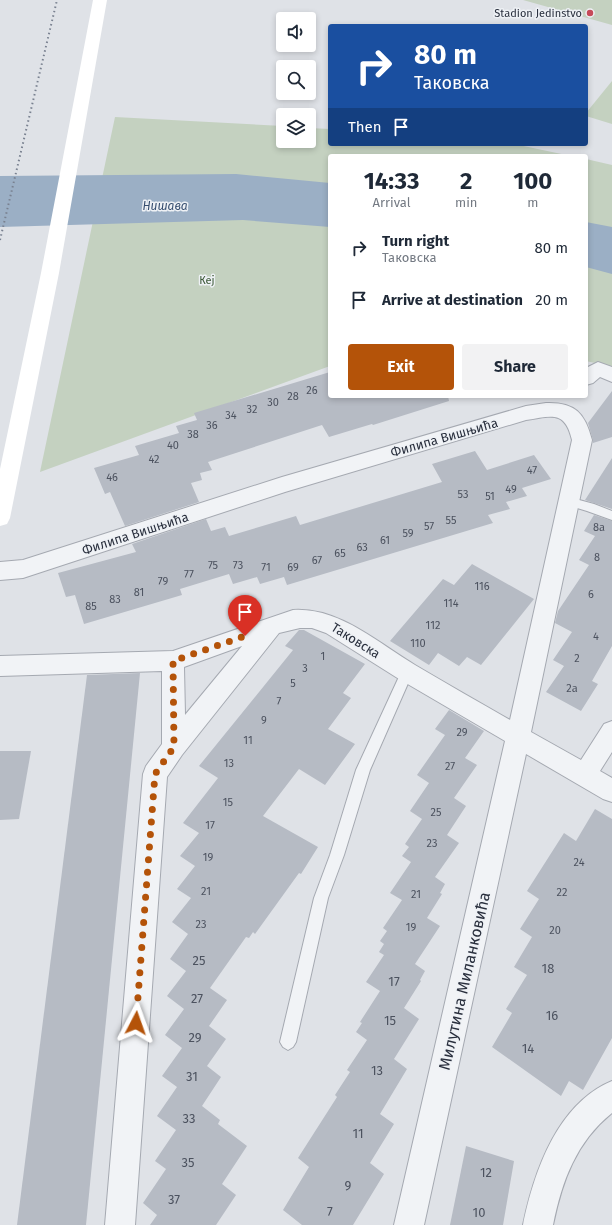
<!DOCTYPE html>
<meta charset="utf-8">
<style>
body{margin:0;font-family:"Fira Sans",sans-serif;background:#f2f2f3;color:#1f2937;height:100vh;display:flex;flex-direction:column;font-size:15px;white-space:nowrap}
*{box-sizing:border-box;margin:0}
p{font-size:13px;color:#747a83}
.icon{flex:none;width:22px;height:22px;fill:none;stroke:currentColor;stroke-width:2;stroke-linecap:round;stroke-linejoin:round}
.map{position:relative;flex:1;overflow:hidden}
.drawer{position:absolute;left:328px;top:154px;width:260px;height:244px;display:flex;flex-direction:column;background:#fff;border-radius:4px;box-shadow:0 2px 6px #0003}
.drawer>*{flex:none}
.banner{position:absolute;left:328px;top:24px;width:260px;height:122px;border-radius:4px;box-shadow:0 2px 6px #0003;background:#1a4fa0;color:#fff;overflow:hidden}
.fabs{position:absolute;left:276px;top:12px;display:grid;gap:8px}
.fabs a{display:grid;place-items:center;width:40px;height:40px;border-radius:4px;background:#fff;box-shadow:0 2px 6px #0003;font-size:20px}
.pin{position:absolute;display:grid;place-items:center;width:34px;height:34px;color:#fff;margin:-41px -17px;border-radius:50% 50% 50% 0;rotate:-45deg;box-shadow:0 0 4px #0007}
.pin .icon{rotate:45deg}
.me{position:absolute;width:44px;margin:-22px;rotate:4deg;stroke-linejoin:round;filter:drop-shadow(0 0 3px #0008)}
.turn{display:flex;align-items:center;gap:14px;height:84px;padding:0 20px;font-size:18px}
.turn .icon{width:52px;height:52px;stroke-width:2.5}
.turn b{display:block;font-size:28px;line-height:34px}
.then{display:flex;align-items:center;height:38px;padding:0 20px;background:#0003;gap:8px;font-size:15px}
.eta{display:flex;justify-content:space-evenly;align-items:center;height:68px;text-align:center}
.eta b{font-size:24px;font-weight:700;line-height:28px}
.action{display:flex;gap:8px;margin-top:auto;padding:8px 20px}
.action a{flex:1;height:46px;border-radius:4px;background:#b45309;color:#fff;font-size:16px;font-weight:700;line-height:46px;text-align:center}
.action a+a{background:#f2f2f3;color:#1f2937}
ul{padding:0;list-style:none}
li{display:flex;align-items:center;gap:12px;height:52px;padding:0 20px}
li div{flex:1}
li b{display:block;font-size:15px}
li em{font-style:normal}
.map>svg:first-child{display:block}
.green{fill:#c4d1c0}
.water{fill:#9bafc5}
.building{fill:#b6bbc4}
.lines{fill:none;stroke-linecap:round;stroke-linejoin:round}
.lane-casing{stroke:#a5a9b1;stroke-width:2}
.street-casing{stroke:#a5a9b1;stroke-width:2}
.lane{fill:#f1f3f6;fill-rule:evenodd}
.street{fill:#f1f3f6;fill-rule:evenodd}
.secondary{fill:#fff;fill-rule:evenodd}
.rail{stroke:#798190;stroke-width:2;stroke-dasharray:1.5 3;stroke-linecap:butt}
.route{stroke:#b45309;stroke-width:7;stroke-dasharray:0 12.6}
.poi-dot{fill:#c64a59;stroke:#eef1f5;stroke-width:1.5}
.labels{text-anchor:middle;stroke-width:3;stroke-linejoin:round;paint-order:stroke}
.far-poi-label{font-size:11px;fill:#292f3d;stroke:#eef1f5;text-anchor:end}
.far-park-label{font-size:11px;fill:#3c5837;stroke:#eef1f5}
.number-label{font-size:11px;fill:#4c525f}
.far-water-label{font-size:12px;font-style:italic;fill:#354d6f;stroke:#eef1f5}
.street-label{font-size:13px;fill:#292f3d;stroke:#eef1f5}
.near-number-label{font-size:13px;fill:#4c525f}
.near-street-label{font-size:16px;fill:#292f3d;stroke:#eef1f5}
</style>
<div class="map">
<svg width="612" height="1225" viewBox="0 0 612 1225">
<rect width="100%" height="100%" fill="#dfe2e7"/>
<g class="green">
<path d="M523 0H612V25Z"/>
<path d="M612 81V124L586 116V113Z"/>
<path d="M115 117 283 126V141H309V128L330 129V144H514L571 156H330V366L40 472Z"/>
<path d="M586 159 612 165V367L586 361Z"/>
</g>
<g class="water">
<path d="M236 174 330 183V227L243 220 0 227V176Z"/>
<path d="M586 222 612 227V274L586 267Z"/>
</g>
<g class="building">
<path d="M330 372V396H448L449 401 373 425 372 424 329 437 322 425 208 462 212 470 200 473 202 480 191 483 199 502 125 526 110 492 105 494 94 468 139 455 135 446 179 433 176 426 197 420 194 413Z"/>
<path d="M612 391V437L593 443V440L588 423Z"/>
<path d="M475 451 487 470 534 455 551 479 522 488 527 496 506 502 510 509 488 515 493 523 287 585 284 577 260 584 257 577 233 584 229 574 180 589 182 595 84 624 75 595 66 597 58 573 136 552 132 544 206 519 211 531 225 527 229 536 296 516 300 525 442 482 432 464Z"/>
<path d="M612 458V509L585 500Z"/>
<path d="M594 515 612 521V646L592 681 598 684 581 711 546 692 564 666 553 660 572 632 555 623 558 611 589 565 579 560 595 536 584 531Z"/>
<path d="M472 564 534 599 481 665 467 657 459 666 438 653 429 665 390 641 443 579 454 585Z"/>
<path d="M299 630H304L365 664 343 693 351 698 328 729 355 744 325 785 299 769 263 816 318 847 301 874 299 873 255 934 253 932 249 938 246 937 210 988 227 1000 209 1026 226 1039 207 1066 221 1077 202 1106 220 1120 218 1124 247 1146 222 1184 236 1195 216 1225H150L157 1215 143 1203 166 1169 155 1161 176 1130 157 1116 177 1087 162 1076 182 1048 165 1035 184 1009 167 996 186 971 170 959 188 934 172 922 191 898 177 889 195 866 180 856 199 833 183 823 218 778 199 766 293 650 285 646Z"/>
<path d="M140 673 86 1225H17L87 675Z"/>
<path d="M449 710 484 731 465 758 477 765 454 798 466 806 447 835 459 843 435 877 445 884 440 893 442 894 427 918 440 926 415 964 425 971 420 980 421 981 404 1008 419 1019 394 1059 407 1069 380 1114 394 1124 370 1163 384 1174 353 1225H302L283 1210 309 1167 298 1158 337 1097 335 1095 350 1072 347 1070 367 1040 356 1032 362 1023 360 1022 380 991 366 982 384 955 379 952 384 944 380 941 387 931 383 928 402 900 390 893 411 862 402 856 409 847 405 844 422 819 410 811 429 783 417 775 445 735 435 729Z"/>
<path d="M0 751H31L19 819 0 820Z"/>
<path d="M595 809 612 819V1038L583 1090 569 1081 561 1096 492 1047 512 1013 506 1009 527 975 514 967 532 937 520 929 539 899 527 891 564 833 576 841Z"/>
<path d="M466 1146 514 1161 503 1225H450Z"/>
</g>
<g class="lines">
<defs>
<g id="lane">
<path d="M568 497 594 504 612 511V520L587 511 564 504 562 501 564 498Z"/>
<path d="M407 667 411 668 413 672 370 770 344 855 328 898 296 1042 293 1047 288 1050 283 1047 280 1042 314 898 330 855 356 770 403 668Z"/>
</g>
<g id="street">
<path d="M598 362 612 367V382L600 377 593 383 586 385V368Z"/>
<path d="M546 403C575 402 585 413 592 440L531 732 581 760 604 724 612 721V752L600 771 612 778V802L603 799 526 754 424 1225H394L505 741 399 679 326 633 312 628H300L279 633 182 755 167 777 135 1225H105L143 774 146 766 162 744V671L0 676V656L173 651 293 610C339 607 378 643 415 665 447 684 479 702 510 720L572 440C565 410 552 416 526 420L285 492 23 578 0 580V562L23 560 282 477 526 406ZM242 646 185 715 184 667Z"/>
<path d="M612 1081V1113C576 1142 562 1181 553 1225H523C534 1172 557 1104 612 1081Z"/>
</g>
</defs>
<use href="#lane" class="lane-casing"/>
<use href="#street" class="street-casing"/>
<use href="#lane" class="lane"/>
<use href="#street" class="street"/>
<path class="secondary" d="M93 0H107L59 273 10 518 7 524 0 526V469L41 273Z"/>
<path class="rail" d="M0 240 57 0"/>
</g>
<g class="lines">
<path class="route" d="M136 1023 155 774 174 747 173 661 245 636"/>
</g>
<circle class="poi-dot" cx="590" cy="13" r="4"/>
<g class="labels">
<g class="far-poi-label">
<text x="582" y="17">Stadion Jedinstvo</text>
</g>
<g class="far-park-label">
<text x="207" y="284">Кеј</text>
</g>
<g class="number-label">
<text x="312" y="394">26</text>
<text x="293" y="400">28</text>
<text x="273" y="406">30</text>
<text x="252" y="413">32</text>
<text x="231" y="419">34</text>
<text x="212" y="429">36</text>
<text x="193" y="438">38</text>
<text x="173" y="449">40</text>
<text x="154" y="463">42</text>
<text x="532" y="474">47</text>
<text x="112" y="481">46</text>
<text x="511" y="493">49</text>
<text x="463" y="498">53</text>
<text x="490" y="500">51</text>
<text x="451" y="524">55</text>
<text x="429" y="530">57</text>
<text x="599" y="531">8a</text>
<text x="408" y="537">59</text>
<text x="385" y="544">61</text>
<text x="362" y="551">63</text>
<text x="340" y="557">65</text>
<text x="597" y="561">8</text>
<text x="317" y="564">67</text>
<text x="213" y="569">75</text>
<text x="238" y="569">73</text>
<text x="266" y="571">71</text>
<text x="293" y="571">69</text>
<text x="189" y="578">77</text>
<text x="163" y="585">79</text>
<text x="482" y="590">116</text>
<text x="139" y="596">81</text>
<text x="591" y="598">6</text>
<text x="115" y="603">83</text>
<text x="451" y="607">114</text>
<text x="91" y="610">85</text>
<text x="433" y="629">112</text>
<text x="596" y="640">4</text>
<text x="418" y="647">110</text>
<text x="323" y="660">1</text>
<text x="577" y="662">2</text>
<text x="305" y="672">3</text>
<text x="293" y="687">5</text>
<text x="572" y="692">2a</text>
<text x="279" y="705">7</text>
<text x="264" y="724">9</text>
<text x="462" y="736">29</text>
<text x="248" y="744">11</text>
<text x="229" y="767">13</text>
<text x="450" y="770">27</text>
<text x="228" y="806">15</text>
<text x="436" y="816">25</text>
<text x="210" y="829">17</text>
<text x="432" y="847">23</text>
<text x="208" y="861">19</text>
<text x="579" y="866">24</text>
<text x="206" y="895">21</text>
<text x="562" y="896">22</text>
<text x="416" y="898">21</text>
<text x="201" y="928">23</text>
<text x="411" y="931">19</text>
<text x="555" y="934">20</text>
</g>
<g class="far-water-label">
<text x="165" y="210">Нишава</text>
</g>
<g class="street-label">
<text transform="translate(444 437) rotate(-16)" y="5">Филипа Вишњића</text>
<text transform="translate(135 533) rotate(-18)" y="5">Филипа Вишњића</text>
<text transform="translate(356 640) rotate(32)" y="5">Таковска</text>
</g>
<g class="near-number-label">
<text x="199" y="965">25</text>
<text x="548" y="973">18</text>
<text x="394" y="986">17</text>
<text x="197" y="1003">27</text>
<text x="552" y="1020">16</text>
<text x="390" y="1025">15</text>
<text x="195" y="1042">29</text>
<text x="528" y="1053">14</text>
<text x="377" y="1075">13</text>
<text x="192" y="1081">31</text>
<text x="189" y="1123">33</text>
<text x="358" y="1138">11</text>
<text x="188" y="1167">35</text>
<text x="486" y="1177">12</text>
<text x="348" y="1190">9</text>
<text x="174" y="1204">37</text>
<text x="330" y="1216">7</text>
<text x="479" y="1217">10</text>
</g>
<g class="near-street-label">
<text transform="translate(464 981) rotate(-77)" y="6">Милутина Миланковића</text>
</g>
</g>
</svg>
<div class="fabs">
<a><svg class="icon" aria-label="sound" viewBox="0 0 24 24"><path d="M4 9h4l5-4v14l-5-4H4zM17 9q2 3 0 6"/></svg></a>
<a><svg class="icon" aria-label="search" viewBox="0 0 24 24"><circle cx="10" cy="10" r="6"/><path d="M15 15l6 6"/></svg></a>
<a><svg class="icon" aria-label="layers" viewBox="0 0 24 24"><path d="M12 4l9 5-9 5-9-5zM3 14l9 5 9-5"/></svg></a>
</div>
<div class="pin" style="left:245px;top:636px;background:#d93025"><svg class="icon" aria-label="arrive" viewBox="0 0 24 24"><path d="M6 21V4h12l-3 4 3 4H6"/></svg></div>
<svg class="me" style="left:136px;top:1023px" viewBox="-20 -20 40 40"><path d="M0-17L14 15 0 8-14 15z" fill="#b45309" stroke="#fff" stroke-width="4"/></svg>
<div class="banner">
<div class="turn"><svg class="icon" aria-label="right" viewBox="0 0 24 24"><path d="M7 20v-9h11M14 6l5 5-5 5"/></svg><div><b>80 m</b>Таковска</div></div>
<div class="then">Then<svg class="icon" aria-label="arrive" viewBox="0 0 24 24"><path d="M6 21V4h12l-3 4 3 4H6"/></svg></div>
</div>
<section class="drawer">
<div class="eta">
<div><b>14:33</b><p>Arrival</p></div>
<div><b>2</b><p>min</p></div>
<div><b>100</b><p>m</p></div>
</div>
<ul>
<li><svg class="icon" aria-label="right" viewBox="0 0 24 24"><path d="M7 20v-9h11M14 6l5 5-5 5"/></svg><div><b>Turn right</b><p>Таковска</p></div><em>80 m</em></li>
<li><svg class="icon" aria-label="arrive" viewBox="0 0 24 24"><path d="M6 21V4h12l-3 4 3 4H6"/></svg><div><b>Arrive at destination</b></div><em>20 m</em></li>
</ul>
<div class="action"><a>Exit</a><a>Share</a></div>
</section>
</div>
